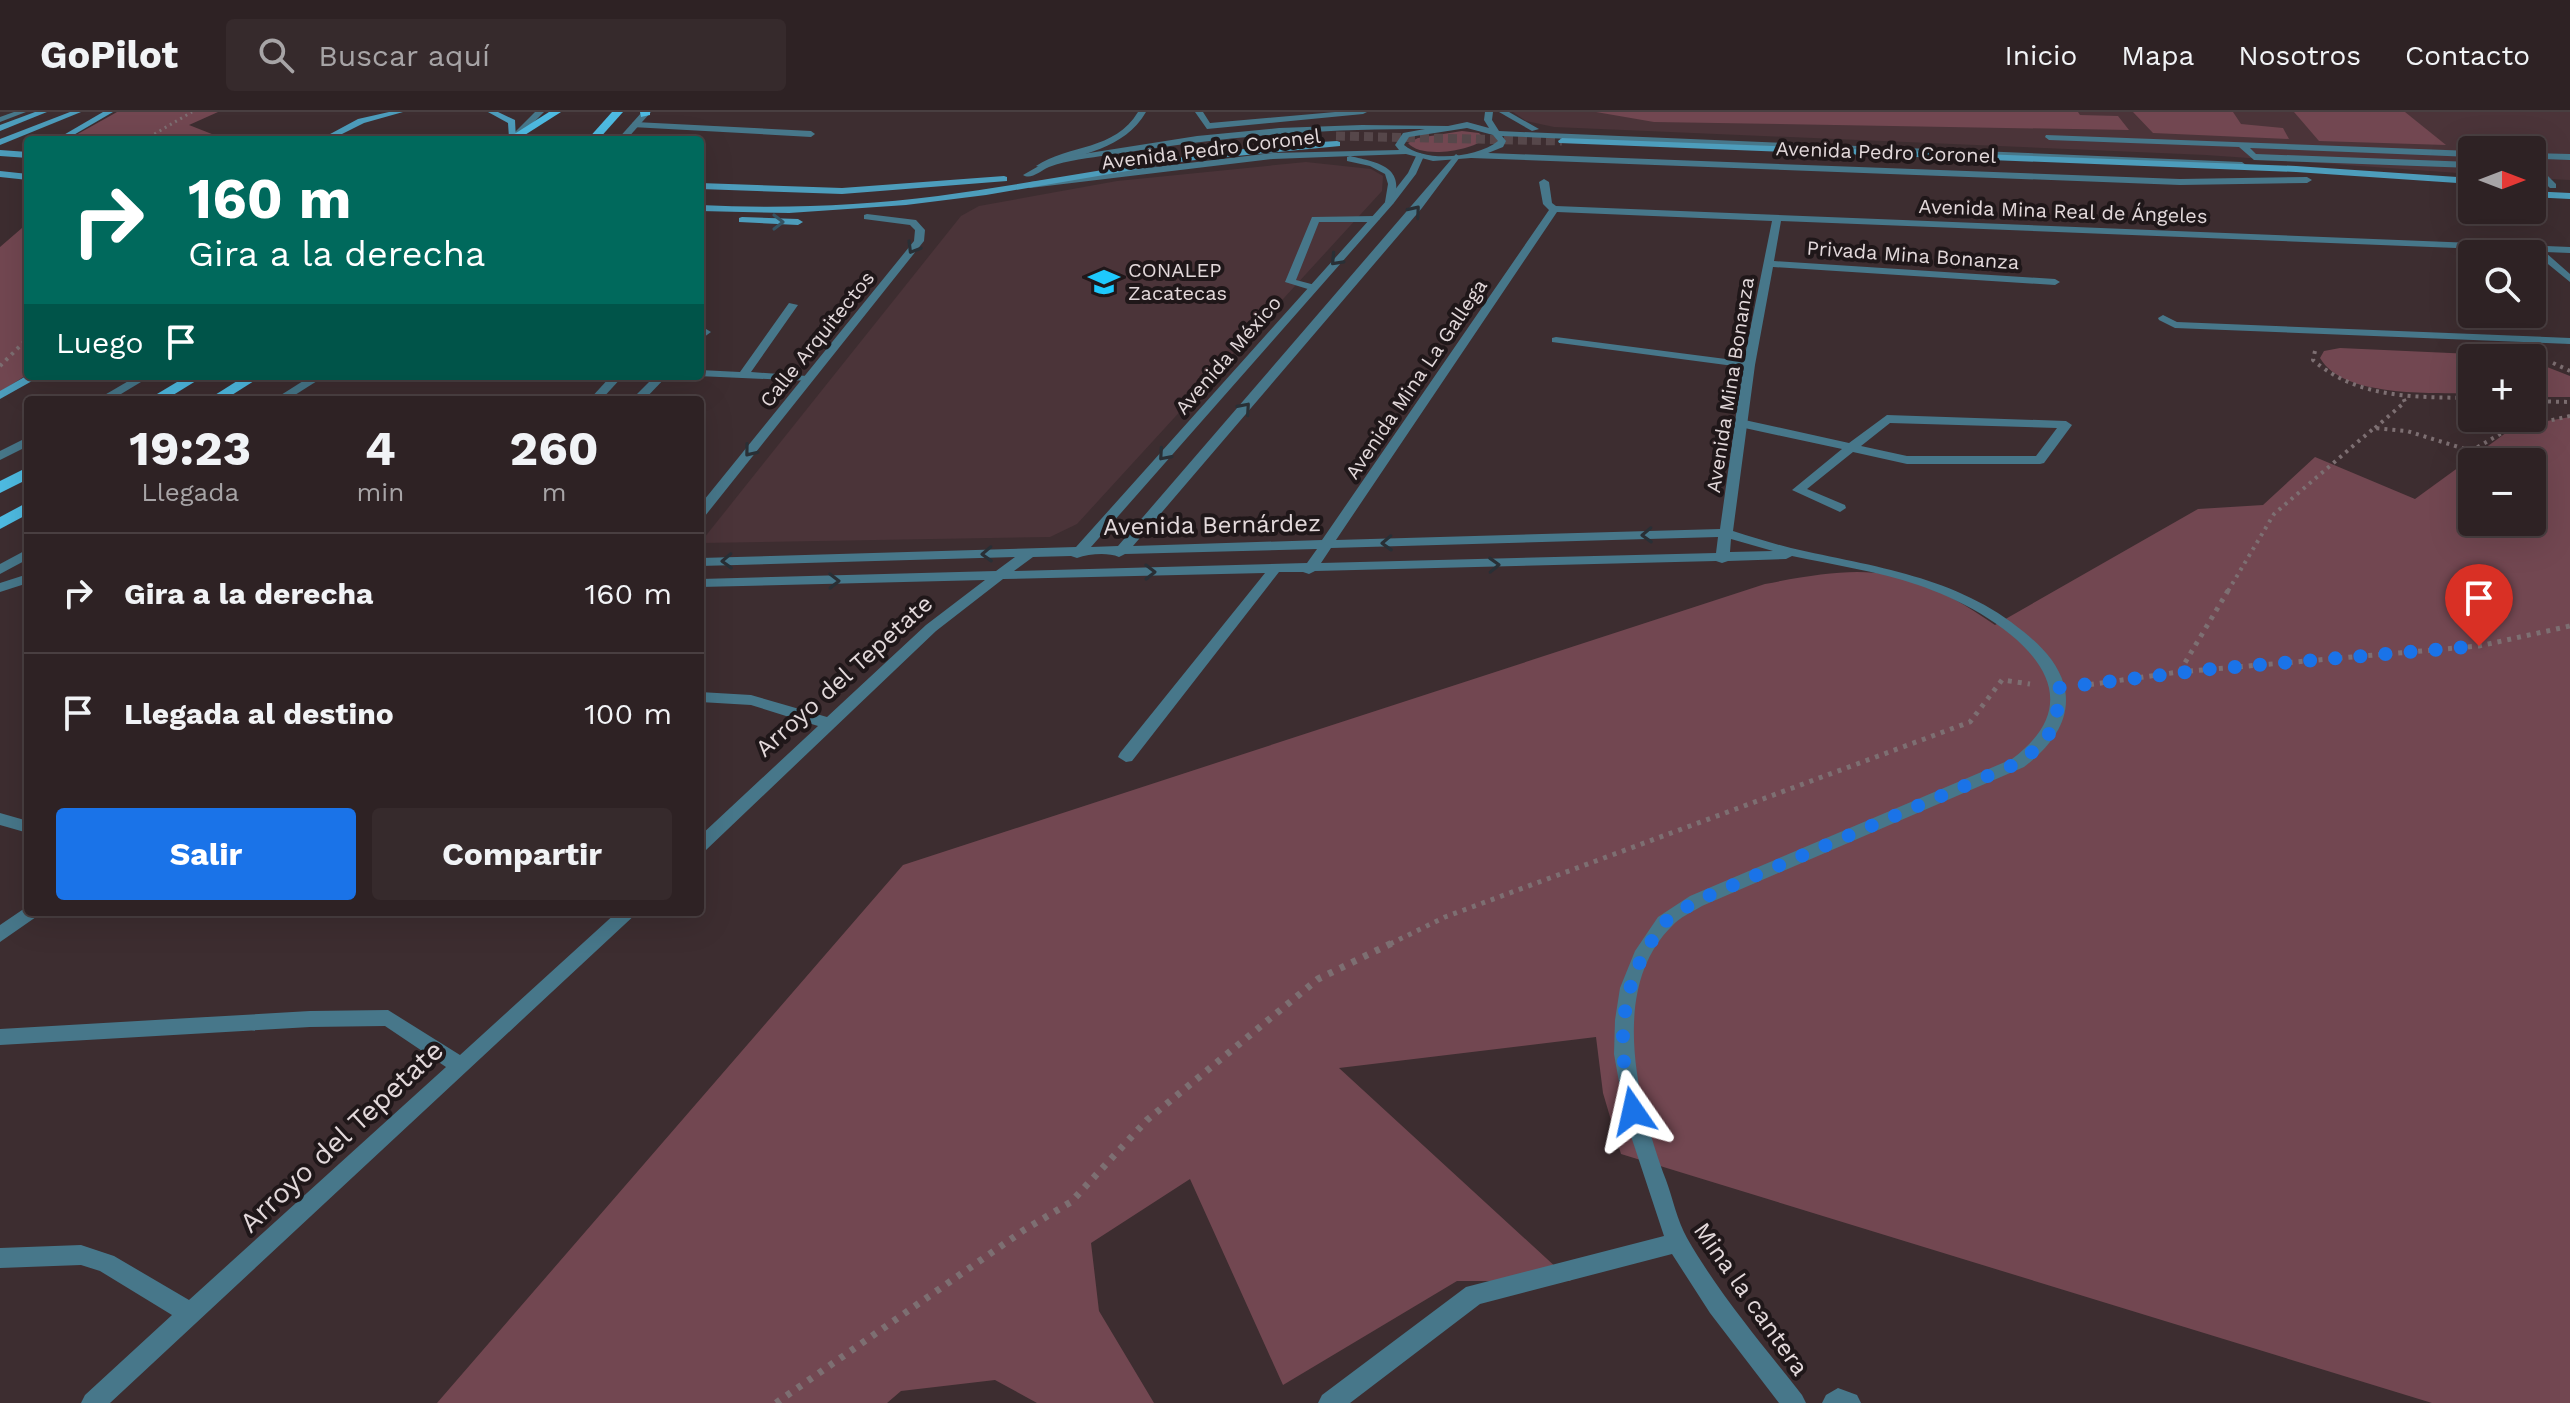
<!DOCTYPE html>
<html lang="es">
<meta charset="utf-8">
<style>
body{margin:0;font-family:"Work Sans",sans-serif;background:#362a2c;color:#f1f3f6;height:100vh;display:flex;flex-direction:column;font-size:30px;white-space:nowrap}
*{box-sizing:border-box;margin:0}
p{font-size:26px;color:#a7a4a6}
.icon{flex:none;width:44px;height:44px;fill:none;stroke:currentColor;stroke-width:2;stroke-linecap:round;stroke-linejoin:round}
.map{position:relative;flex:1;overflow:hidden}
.details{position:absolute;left:24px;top:284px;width:680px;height:520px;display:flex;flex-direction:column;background:#2e2224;border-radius:8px;box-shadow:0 8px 32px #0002,0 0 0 2px #493f41}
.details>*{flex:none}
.guide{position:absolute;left:24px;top:24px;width:680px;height:244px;border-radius:8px;box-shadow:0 8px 32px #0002,0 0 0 2px #493f41;background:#00695c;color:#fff;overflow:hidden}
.needle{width:52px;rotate:90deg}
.fabs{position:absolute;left:2458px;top:24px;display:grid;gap:16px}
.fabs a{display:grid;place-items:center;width:88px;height:88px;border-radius:8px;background:#2e2224;box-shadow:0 8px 32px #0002,0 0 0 2px #493f41;font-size:40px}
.pin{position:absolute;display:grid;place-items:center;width:68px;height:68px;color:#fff;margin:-82px -34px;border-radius:50% 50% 50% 0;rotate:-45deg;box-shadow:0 0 8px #0007}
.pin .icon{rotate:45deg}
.me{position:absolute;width:88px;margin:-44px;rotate:349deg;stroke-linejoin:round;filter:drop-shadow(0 0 6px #0008)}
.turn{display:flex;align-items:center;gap:28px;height:168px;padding:0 32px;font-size:36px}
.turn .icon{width:104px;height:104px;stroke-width:2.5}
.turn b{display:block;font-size:56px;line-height:68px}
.then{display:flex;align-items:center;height:76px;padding:0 32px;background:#0003;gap:16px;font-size:30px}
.eta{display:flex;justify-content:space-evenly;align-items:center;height:136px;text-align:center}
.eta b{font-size:48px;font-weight:700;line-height:56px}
.cta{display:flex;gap:16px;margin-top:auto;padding:16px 32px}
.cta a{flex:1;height:92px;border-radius:8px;background:#1a73e8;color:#fff;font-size:32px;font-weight:700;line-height:92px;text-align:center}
.cta a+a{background:#362a2c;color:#f1f3f6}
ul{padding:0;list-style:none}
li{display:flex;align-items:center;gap:24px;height:120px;padding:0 32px;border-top:2px solid #493f41}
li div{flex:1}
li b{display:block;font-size:30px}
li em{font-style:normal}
header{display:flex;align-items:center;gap:48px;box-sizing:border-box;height:112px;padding:0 40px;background:#2e2224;border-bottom:2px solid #493f41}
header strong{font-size:38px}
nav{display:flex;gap:44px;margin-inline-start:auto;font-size:28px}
.search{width:560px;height:72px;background:#362a2c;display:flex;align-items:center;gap:20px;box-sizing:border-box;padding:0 28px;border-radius:8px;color:#a7a4a6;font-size:30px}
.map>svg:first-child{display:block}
.built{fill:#4b3439}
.green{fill:#724751;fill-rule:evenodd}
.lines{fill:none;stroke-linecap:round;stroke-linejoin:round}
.secondary-tunnel{stroke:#56474a;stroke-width:9;stroke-dasharray:9 5;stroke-linecap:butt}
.path-far3{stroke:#7d6f72;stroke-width:3;stroke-dasharray:2 4;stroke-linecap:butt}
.path-far2{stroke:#7d6f72;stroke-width:4;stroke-dasharray:3 5;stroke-linecap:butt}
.path-far1{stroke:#7d6f72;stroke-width:5;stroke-dasharray:4 6;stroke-linecap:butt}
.path{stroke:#7d6f72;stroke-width:7;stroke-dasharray:5 8;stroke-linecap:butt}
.service{fill:#47778a;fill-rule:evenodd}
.minor{fill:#47778a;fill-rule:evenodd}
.tertiary{fill:#47778a;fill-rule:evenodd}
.secondary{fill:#4d9dbc;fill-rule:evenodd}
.primary{fill:#4ebbe2;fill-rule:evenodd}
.oneway{stroke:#292f35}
.oneway2{stroke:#345362}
.route{stroke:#1a73e8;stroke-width:14;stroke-dasharray:0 25.2}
.labels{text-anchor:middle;stroke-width:8;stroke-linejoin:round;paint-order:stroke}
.far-street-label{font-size:20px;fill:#e3d9db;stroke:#1f1719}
.far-poi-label{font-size:20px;fill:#e3d9db;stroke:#1f1719;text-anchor:start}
.street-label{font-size:24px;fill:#e3d9db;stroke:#1f1719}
.near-street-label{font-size:28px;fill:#e3d9db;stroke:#1f1719}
</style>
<header>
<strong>GoPilot</strong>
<div class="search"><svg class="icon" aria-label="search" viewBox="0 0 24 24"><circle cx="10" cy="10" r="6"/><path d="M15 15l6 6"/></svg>Buscar aquí</div>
<nav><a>Inicio</a><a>Mapa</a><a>Nosotros</a><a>Contacto</a></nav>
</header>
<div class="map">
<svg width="2570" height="1291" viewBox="0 0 2570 1291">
<rect width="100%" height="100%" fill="#3d2d30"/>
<g class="built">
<path d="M1513 0H2570V68L2532 66V38H2472V62L2206 43 1554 15 1526 9Z"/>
<path d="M1306 50 1371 57 1383 64 1382 79 1077 412 1050 425 700 431 961 104 979 94 1117 69Z"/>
</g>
<g class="green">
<path d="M117 0H218L189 13 222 26 270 25 264 28H67Z"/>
<path d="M1596 0H2078L2080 3 2118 4 2129 18 1654 10Z"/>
<path d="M2133 0H2233L2241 12 2283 16 2289 27 2153 21Z"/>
<path d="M2294 0H2405L2446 33 2319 29Z"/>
<path d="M1462 19 1479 21 1485 27C1470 39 1421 47 1408 31L1418 26Z"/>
<path d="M28 102V262L0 280V135L22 116Z"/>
<path d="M2340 236 2516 244 2522 246H2472V282C2431 280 2343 286 2320 246L2324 239Z"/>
<path d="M2532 249 2570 264V285H2532Z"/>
<path d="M2570 305V1291H2432L1621 1042 1603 981 1596 925 1339 956 1571 1169H1457L1283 1273 1190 1067 1091 1131 1099 1199 1154 1291H1037L995 1268 901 1279 887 1291H437L903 753 1765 472C1868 452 1906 452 1995 513L2198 397 2263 393 2315 345 2415 387 2514 315ZM2472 350H2532V410H2472Z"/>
</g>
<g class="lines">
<path class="secondary-tunnel" d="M1336 24 1562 29"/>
<g class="path-far3">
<path d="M144 28 192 0"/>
<path d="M28 140 24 155 28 169"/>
</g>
<g class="path-far2">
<path d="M2315 239 2313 248C2358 287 2415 285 2472 286"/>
<path d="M2553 251 2570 259"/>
<path d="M0 254 24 230 28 212"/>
<path d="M2532 289 2570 290"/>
<path d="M2375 316 2405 290 2402 283"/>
<path d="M2228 479 2274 402 2374 316 2407 319 2465 337 2476 336 2507 318 2570 304"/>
</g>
<g class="path-far1">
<path d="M2180 559 2229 477"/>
<path d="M2080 574 2179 560 2479 534 2570 514"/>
<path d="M1390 832 1445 805 1970 610 2002 568 2030 572"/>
</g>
<path class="path" d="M776 1291 1024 1118 1071 1090 1147 1008 1318 867 1394 830"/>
<g class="service">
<path d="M1195 0H1203L1210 11 1335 0H1367L1363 2 1207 17Z"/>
<path d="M635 10 811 19 815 22 811 25 632 15V11Z"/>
<path d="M2046 23 2472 39V45L2250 36 2256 42 2472 50V56L2254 48 2239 35 2049 28 2045 25Z"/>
<path d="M2532 41 2570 42V48L2543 47 2542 58 2556 72V76H2550L2534 61Z"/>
<path d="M1312 105 1375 104 1380 107 1375 110H1319L1296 168 1315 173 1316 175 1311 178 1285 170Z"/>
<path d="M789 191 798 193 751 260 807 264 811 265V269L698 264 700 258 740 260Z"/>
<path d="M706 217 711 220 700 228V219Z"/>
<path d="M1556 225 1749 250 1755 253 1749 256 1552 230V226Z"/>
<path d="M611 264H623L601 288H589Z"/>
<path d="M655 264H667L644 288H631Z"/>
<path d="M1887 303 2066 309 2072 313 2044 351 2040 352H1907L1853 340 1807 377 1845 393 1846 396 1840 400 1792 378 1842 337 1740 315 1734 311 1740 307 1849 331ZM1890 311 2057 316 2036 344H1907L1861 334Z"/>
</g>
<g class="minor">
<path d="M14 0H26L0 10V5Z"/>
<path d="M1138 0H1146C1124 38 1081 41 1043 56L1036 54C1069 32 1115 39 1138 0Z"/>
<path d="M1420 41 1424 44 1416 62 1393 92 1091 435 1118 434 1456 42 1460 45 1422 96 1133 434 1322 428 1549 98 1543 92 1539 70 1544 67 1549 70 1552 91 1556 94 2570 135V141L2545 140 2570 162V170L2532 139 1781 109 1774 149 2055 167 2060 170 2055 173 1773 155 1755 253 1733 419C1752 425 1771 431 1791 436 1874 455 1957 464 2024 520 2041 534 2058 551 2064 573 2073 608 2050 635 2024 655L1702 794C1692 800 1680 805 1672 814 1607 878 1639 995 1666 1068 1673 1087 1677 1108 1687 1126 1719 1182 1762 1232 1802 1283L1806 1291H1779L1710 1201 1672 1142 1480 1192 1350 1291H1318L1322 1283 1466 1175 1664 1124 1626 1009 1614 942 1615 908 1620 876 1635 839 1658 805 1690 784 2012 647C2113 572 1990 497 1918 473 1877 459 1834 453 1792 444L1786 447 1728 449 1722 451 1716 449 1315 459 1309 462 1303 460H1279L1132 649 1126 650 1118 645 1120 641 1265 461 1003 467 936 519 706 738 700 740V724L818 614 751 593 700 590V580L751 583 827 605 926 513 985 468 700 475V467L996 459 1015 445 700 454V446L1076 435 1387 88 1408 61 1417 42ZM1557 100 1772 109 1743 253 1720 417 1336 428ZM1718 425 1716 441 1321 451 1331 436ZM1731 427 1773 439 1730 440ZM1317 437 1307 451 1014 459 1033 445 1071 444 1077 446C1089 442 1107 440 1119 445L1125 442Z"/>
<path d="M867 102 916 108 925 118 924 129 705 404 700 405V393L914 129 915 118 910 113 864 107V103Z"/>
<path d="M2163 203 2177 210 2570 226V232L2175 216 2159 208 2158 206Z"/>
<path d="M28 462V471L0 480V471Z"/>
<path d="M0 701 28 709V721L0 713Z"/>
<path d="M28 794V800H39L36 805 0 830V813Z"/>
<path d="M617 800H638L110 1291H81L85 1283 172 1203 100 1159 81 1153 0 1156V1136L81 1133 114 1144 189 1188 446 955 385 914 310 915 0 933V917L310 899 388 898 460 943Z"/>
<path d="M1838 1276 1857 1283 1861 1291H1822L1826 1283Z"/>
</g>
<g class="tertiary">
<path d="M535 0H544L516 28H507Z"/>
<path d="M642 0H651L626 28H617Z"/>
<path d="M1485 0H1493L1492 8 1499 19 2242 50 2246 53 2242 56 1502 24 1506 29 1503 35 1488 41 2180 67 2307 65 2312 68 2307 71 2180 73 1471 46 1433 49 1406 42 1273 47 1030 76 1025 73 1030 70 1273 41 1399 38 1395 33 1403 21 1425 17C1318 16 1214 26 1109 43 1089 46 1068 48 1049 55 1040 59 1031 68 1023 63L1044 51 1070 44 1197 24 1279 16 1362 13 1448 14 1467 10 1489 16 1484 8ZM1467 16 1493 23 1498 29C1477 46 1425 51 1404 33L1409 25Z"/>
<path d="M1499 0H1509L1539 17 1532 19Z"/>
<path d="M1350 44C1380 51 1406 55 1393 92L1385 90 1388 72 1385 62 1370 54 1347 49V45Z"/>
<path d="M137 264H151L111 288H96Z"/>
<path d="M311 264H325L287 288H273Z"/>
<path d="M28 325V334L0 348V339Z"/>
<path d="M28 437V447L0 462V452Z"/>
</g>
<g class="secondary">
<path d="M35 0H47L0 19V13Z"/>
<path d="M70 0H81L0 33V27Z"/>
<path d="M103 0H113L65 28H55Z"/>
<path d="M389 0H403L364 11 330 28H319L358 7Z"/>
<path d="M488 0H498L515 8 516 28 509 26 508 11Z"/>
<path d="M1562 26 2296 54 2472 66V72L2296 60 1559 31 1558 29Z"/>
<path d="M1337 29 1340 30V34L1186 49 986 83 906 93 789 101 700 99V93C779 97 859 94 938 84 1071 66 1202 36 1337 29Z"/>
<path d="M0 38 28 40V46L0 44Z"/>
<path d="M0 59 28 62V68L0 65Z"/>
<path d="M1004 64 1007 65V69L842 82 700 77V71L842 76Z"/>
<path d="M2532 79 2570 81V87L2532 85Z"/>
<path d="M742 105 798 107 803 110 798 113 739 110V106Z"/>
<path d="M28 263 41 264 0 287V279Z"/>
</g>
<g class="primary">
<path d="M549 0H561L517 28 508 26Z"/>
<path d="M612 0H623L598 28H587Z"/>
<path d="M640 0H650V3L641 5Z"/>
<path d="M187 264H204L165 288H147Z"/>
<path d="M245 264H262L224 288H207Z"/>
<path d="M28 355V367L0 381V369Z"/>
<path d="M28 390V402L0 417V405Z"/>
</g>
</g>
<defs><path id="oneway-chevron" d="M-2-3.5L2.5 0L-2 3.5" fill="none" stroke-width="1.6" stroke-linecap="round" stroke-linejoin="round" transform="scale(2)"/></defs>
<g class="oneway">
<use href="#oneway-chevron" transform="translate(1415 99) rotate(-50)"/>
<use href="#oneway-chevron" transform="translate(913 136) rotate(121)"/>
<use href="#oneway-chevron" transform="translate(1336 148) rotate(133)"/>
<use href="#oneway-chevron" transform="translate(1245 296) rotate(-49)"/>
<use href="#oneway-chevron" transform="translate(750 339) rotate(129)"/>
<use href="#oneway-chevron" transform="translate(1164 343) rotate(131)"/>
<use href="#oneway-chevron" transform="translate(1647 423) rotate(178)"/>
<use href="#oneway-chevron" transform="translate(1387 431) rotate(178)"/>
<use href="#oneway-chevron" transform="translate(987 442) rotate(178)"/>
<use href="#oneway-chevron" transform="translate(727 449) rotate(178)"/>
<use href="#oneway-chevron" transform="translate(1494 453) rotate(-2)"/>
<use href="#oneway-chevron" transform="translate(1150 460) rotate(-1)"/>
<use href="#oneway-chevron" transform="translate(834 469) rotate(-1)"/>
</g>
<use class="oneway2" href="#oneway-chevron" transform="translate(778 110)"/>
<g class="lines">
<path class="route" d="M1633 999C1617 940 1618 882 1651 830 1655 824 1659 815 1665 810 1674 802 1686 796 1696 789L2018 651C2048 629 2061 615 2057 576L2211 557 2479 534"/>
</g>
<defs>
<symbol id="school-bare" viewBox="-9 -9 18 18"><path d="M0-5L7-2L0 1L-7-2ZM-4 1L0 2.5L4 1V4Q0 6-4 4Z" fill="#1ec9fd" stroke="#1f1719" stroke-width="2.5" paint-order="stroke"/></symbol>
</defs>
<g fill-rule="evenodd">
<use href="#school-bare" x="1082" y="148" width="44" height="44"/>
</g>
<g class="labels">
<g class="far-street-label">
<text transform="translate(1211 37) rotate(-7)" y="7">Avenida Pedro Coronel</text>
<text transform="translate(1886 40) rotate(2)" y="7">Avenida Pedro Coronel</text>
<text transform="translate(2063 99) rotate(2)" y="7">Avenida Mina Real de Ángeles</text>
<text transform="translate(1913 143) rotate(4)" y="7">Privada Mina Bonanza</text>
<text transform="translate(817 227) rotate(-51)" y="7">Calle Arquitectos</text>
<text transform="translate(1228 243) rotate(-49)" y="7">Avenida México</text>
<text transform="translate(1416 267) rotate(-56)" y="7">Avenida Mina La Gallega</text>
<text transform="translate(1730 273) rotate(-81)" y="7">Avenida Mina Bonanza</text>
</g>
<g class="far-poi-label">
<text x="1128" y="165">CONALEP<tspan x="1128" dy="23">Zacatecas</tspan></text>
</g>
<g class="street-label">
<text transform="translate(1212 413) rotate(-1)" y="8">Avenida Bernárdez</text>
<text transform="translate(844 564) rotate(-42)" y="8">Arroyo del Tepetate</text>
<text transform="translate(1751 1187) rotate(55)" y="8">Mina la cantera</text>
</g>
<g class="near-street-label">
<text transform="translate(341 1024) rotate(-43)" y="10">Arroyo del Tepetate</text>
</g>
</g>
</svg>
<div class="fabs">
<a><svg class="needle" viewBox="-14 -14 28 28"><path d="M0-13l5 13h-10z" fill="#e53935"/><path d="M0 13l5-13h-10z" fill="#a7a4a6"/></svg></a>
<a><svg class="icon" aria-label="search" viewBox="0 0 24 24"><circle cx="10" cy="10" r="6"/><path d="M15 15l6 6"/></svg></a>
<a>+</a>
<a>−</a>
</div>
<div class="pin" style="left:2479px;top:534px;background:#d93025"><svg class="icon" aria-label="arrive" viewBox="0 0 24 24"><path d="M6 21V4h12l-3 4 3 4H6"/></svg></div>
<svg class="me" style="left:1633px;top:999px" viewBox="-20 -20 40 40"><path d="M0-17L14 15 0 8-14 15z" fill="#1a73e8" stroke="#fff" stroke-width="4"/></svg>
<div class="guide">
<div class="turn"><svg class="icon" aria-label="right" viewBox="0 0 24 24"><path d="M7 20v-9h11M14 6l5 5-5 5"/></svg><div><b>160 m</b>Gira a la derecha</div></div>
<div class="then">Luego<svg class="icon" aria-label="arrive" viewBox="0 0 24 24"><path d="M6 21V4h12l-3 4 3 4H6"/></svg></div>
</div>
<section class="details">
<div class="eta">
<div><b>19:23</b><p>Llegada</p></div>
<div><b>4</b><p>min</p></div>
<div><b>260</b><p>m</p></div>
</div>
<ul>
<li><svg class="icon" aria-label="right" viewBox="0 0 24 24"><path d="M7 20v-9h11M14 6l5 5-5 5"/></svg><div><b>Gira a la derecha</b></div><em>160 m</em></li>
<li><svg class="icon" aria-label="arrive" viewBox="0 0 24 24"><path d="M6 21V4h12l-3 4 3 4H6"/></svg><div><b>Llegada al destino</b></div><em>100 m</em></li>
</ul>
<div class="cta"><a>Salir</a><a>Compartir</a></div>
</section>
</div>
